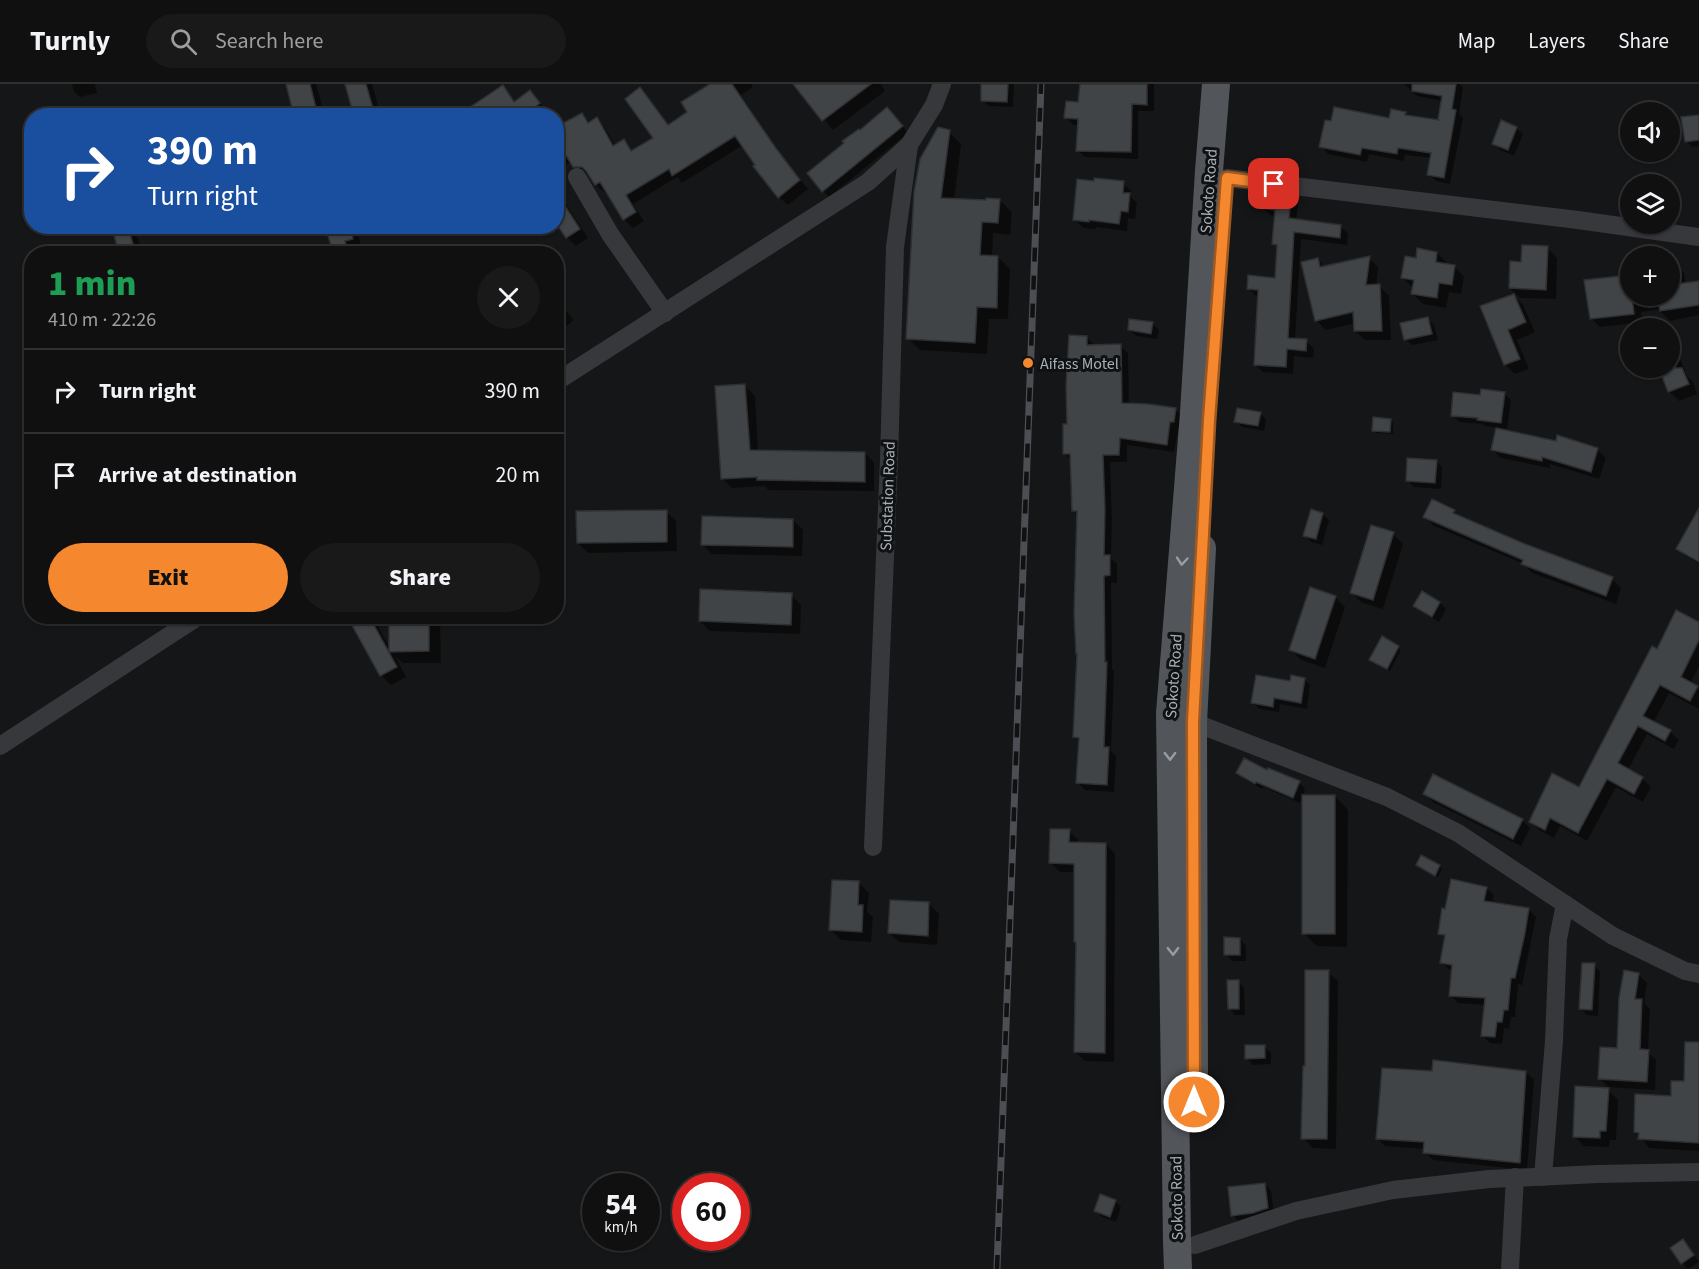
<!DOCTYPE html>
<meta charset="utf-8">
<style>
body{margin:0;font-family:"Source Sans 3",sans-serif;background:#19191a;color:#f1f3f6;height:100vh;display:flex;flex-direction:column;font-size:22px;white-space:nowrap}
*{box-sizing:border-box;margin:0}
p{font-size:20px;color:#9c9d9f}
.icon{flex:none;width:33px;height:33px;fill:none;stroke:currentColor;stroke-width:2;stroke-linecap:round;stroke-linejoin:round}
.map{position:relative;flex:1;overflow:hidden}
.panel{position:absolute;left:24px;top:162px;width:540px;height:378px;display:flex;flex-direction:column;background:#101011;border-radius:24px;box-shadow:0 2px 4px #0004,0 0 0 2px #303031}
.panel>*{flex:none}
.top-card{position:absolute;left:24px;top:24px;width:540px;height:126px;border-radius:24px;box-shadow:0 2px 4px #0004,0 0 0 2px #303031;background:#1a4fa0;color:#fff;overflow:hidden}
.tools{position:absolute;left:1620px;top:18px;display:grid;gap:12px}
.tools a{display:grid;place-items:center;width:60px;height:60px;border-radius:50%;background:#101011;box-shadow:0 2px 4px #0004,0 0 0 2px #303031;font-size:30px}
.speed{position:absolute;left:582px;top:1089px;display:flex;gap:12px;font-size:30px;font-weight:700;text-align:center}
.speed>*{display:grid;place-content:center;width:78px;height:78px;border-radius:50%;background:#101011;box-shadow:0 2px 4px #0004,0 0 0 2px #303031;line-height:1}
.speed small{font-size:15px;font-weight:400}
.speed .limit{border:9px solid #d22;background:#fff;color:#111}
.pin{position:absolute;display:grid;place-items:center;width:51px;height:51px;color:#fff;margin:-26px;border-radius:12px;box-shadow:0 3px 9px #0006}
.me{position:absolute;width:66px;margin:-33px;rotate:0deg;stroke-linejoin:round;filter:drop-shadow(0 0 4px #0008)}
.turn{display:flex;align-items:center;gap:21px;height:126px;padding:0 24px;font-size:27px}
.turn .icon{width:78px;height:78px;stroke-width:2.5}
.turn b{display:block;font-size:42px;line-height:51px}
.round{display:grid;place-items:center;flex:none;width:63px;height:63px;border-radius:32px;background:#19191a}
.summary{display:flex;align-items:center;justify-content:space-between;height:102px;padding:0 24px}
h1{font-size:36px;font-weight:800;line-height:45px;color:#1e9e55}
.button{display:flex;gap:12px;margin-top:auto;padding:12px 24px}
.button a{flex:1;height:69px;border-radius:36px;background:#f5882f;color:#111;font-size:24px;font-weight:800;line-height:69px;text-align:center}
.button a+a{background:#19191a;color:#f1f3f6}
ul{padding:0;list-style:none}
li{display:flex;align-items:center;gap:18px;height:84px;padding:0 24px;border-top:2px solid #303031}
li div{flex:1}
li b{display:block;font-size:22px}
li em{font-style:normal}
header{display:flex;align-items:center;gap:36px;box-sizing:border-box;height:84px;padding:0 30px;background:#101011;border-bottom:2px solid #303031}
header strong{font-size:28px}
nav{display:flex;gap:33px;margin-inline-start:auto;font-size:21px}
.search{width:420px;height:54px;background:#19191a;display:flex;align-items:center;gap:15px;box-sizing:border-box;padding:0 21px;border-radius:33px;color:#9c9d9f;font-size:22px}
.map>svg:first-child{display:block}
.shadow{fill:#0007}
.building{fill:#414447;stroke:#2f3033;stroke-width:1.5}
.lines{fill:none;stroke-linecap:round;stroke-linejoin:round}
.street{stroke:#36383c;stroke-width:18}
.primary{stroke:#52565b;stroke-width:28}
.rail-casing{stroke:#4b4f53;stroke-width:7}
.rail{stroke:#101112;stroke-width:4.5;stroke-dasharray:14;stroke-linecap:butt}
.oneway{stroke:#969ea5}
.route-casing{stroke:#9f581f;stroke-width:15}
.route{stroke:#f5882f;stroke-width:10}
.poi-dot{fill:#f5882f;stroke:#101112;stroke-width:2}
.labels{text-anchor:middle;stroke-width:6;stroke-linejoin:round;paint-order:stroke}
.street-label{font-size:16px;fill:#a7b0b8;stroke:#101112}
.poi-label{font-size:16px;fill:#a7b0b8;stroke:#101112;text-anchor:start}
</style>
<header>
<strong>Turnly</strong>
<div class="search"><svg class="icon" aria-label="search" viewBox="0 0 24 24"><circle cx="10" cy="10" r="6"/><path d="M15 15l6 6"/></svg>Search here</div>
<nav><a>Map</a><a>Layers</a><a>Share</a></nav>
</header>
<div class="map">
<svg width="1699" height="1185" viewBox="0 0 1699 1185">
<rect width="100%" height="100%" fill="#151617"/>
<g class="shadow">
<path d="M72 0H95L97 9 80 13 74 8Z"/>
<path d="M288 0H316L325 32H297Z"/>
<path d="M347 0H372L381 32H355Z"/>
<path d="M713 0H751L753 3 741 11 783 74 808 105 788 121 779 113 743 61 682 99 677 93 633 120 644 137 633 144 624 135 607 107 605 109 596 101 590 91H584L572 77 556 88V45L582 30 590 39 597 35 605 44 615 62 623 57 633 67 655 54 640 5 649 14 669 42 689 28Z"/>
<path d="M795 0H881L885 7 833 46Z"/>
<path d="M983 0H1014L1013 23 989 22 982 16Z"/>
<path d="M1081 0H1154V27H1138V75L1085 73 1077 66 1079 41H1073L1066 33 1080 20Z"/>
<path d="M1404 0H1460L1463 4 1459 30 1463 34 1450 100 1436 97 1429 90 1432 74 1405 71 1404 77 1369 70 1367 78 1328 70 1321 62 1405 29 1408 33 1443 38 1442 17 1417 12Z"/>
<path d="M503 3 516 19 530 8 547 28 542 32H465Z"/>
<path d="M894 31 908 49 829 113 823 107 860 47Z"/>
<path d="M1699 32V62L1692 63 1686 57Z"/>
<path d="M1516 44 1523 50 1514 72 1500 66 1494 59Z"/>
<path d="M949 48 961 60 954 116H1000L1012 129 1010 151 993 149 992 173H998L1010 185 1008 235H989L987 270 920 266 908 254Z"/>
<path d="M1123 99 1131 107V113L1137 119 1135 135 1128 134 1127 147 1096 143V145L1083 144 1075 136Z"/>
<path d="M556 105 588 154 576 162 567 153 556 136Z"/>
<path d="M1291 114 1298 122 1296 137 1341 143 1348 150 1347 161 1301 155 1295 256 1306 257 1314 265 1313 274 1294 272 1293 290 1263 288 1255 281 1259 212H1256L1248 204 1277 195 1279 165 1274 160 1276 132 1270 131 1263 124Z"/>
<path d="M327 142H356L362 165 354 167 355 170H338L333 164Z"/>
<path d="M128 144 138 154 142 170H121Z"/>
<path d="M1547 164 1557 174 1556 215 1520 214 1510 204 1523 179Z"/>
<path d="M1437 169 1447 179 1446 181 1455 183 1464 193 1461 210 1449 208 1446 224 1423 220 1413 210 1414 205 1403 194 1417 175Z"/>
<path d="M1369 174 1378 183 1376 202H1379L1389 212 1391 256H1365L1355 247V239L1326 246 1316 236 1318 176 1325 183Z"/>
<path d="M1675 180 1684 189 1686 201 1699 199V231L1670 237 1661 228V225L1641 228 1642 238 1600 243 1591 234 1586 197 1630 192V212H1670V181Z"/>
<path d="M1513 211 1523 221 1535 248 1517 256 1529 285 1515 290 1505 280 1482 223Z"/>
<path d="M556 215 574 236 556 250Z"/>
<path d="M1428 235 1434 241 1438 256 1412 261 1405 255Z"/>
<path d="M1152 239 1159 246 1157 255 1136 252 1129 246Z"/>
<path d="M1670 250 1687 292 1693 298 1697 310 1679 317 1669 307 1664 291 1654 295 1644 284H1670Z"/>
<path d="M1087 253 1094 261 1120 262 1128 269 1129 321 1175 325 1183 333 1181 345H1178L1174 368 1127 361V378H1110L1112 435 1111 474 1117 480V499H1111L1112 585 1114 587 1111 667 1116 672 1114 708 1085 706 1078 699 1080 658 1074 653 1079 571 1078 431 1074 427 1072 377 1064 370Z"/>
<path d="M745 302 755 312 758 368 865 369 874 379V407L768 406 765 402 732 404 722 394Z"/>
<path d="M1504 309 1511 316 1507 345 1485 342 1483 340 1459 338 1453 332 1482 312Z"/>
<path d="M1260 329 1266 336 1264 347 1242 343 1236 337Z"/>
<path d="M1391 336 1393 339V350L1376 349 1373 346Z"/>
<path d="M1597 365 1606 374 1599 395 1550 380V384L1501 374 1493 366Z"/>
<path d="M1436 377 1442 383 1441 405 1414 403 1408 397Z"/>
<path d="M666 427 676 437 677 467 588 469 578 459Z"/>
<path d="M1454 427 1461 434 1525 462 1612 495 1621 504 1616 520 1532 489 1524 480 1434 442 1425 433Z"/>
<path d="M1699 427V480L1686 472 1678 464Z"/>
<path d="M1322 430 1329 436 1322 461 1311 458 1305 451Z"/>
<path d="M793 436 803 446 802 472 712 470 702 460Z"/>
<path d="M1393 450 1403 460 1383 525 1362 519 1352 509Z"/>
<path d="M791 511 801 521 800 550 710 547 700 537Z"/>
<path d="M1335 513 1345 523 1325 584 1301 576 1291 566Z"/>
<path d="M1440 519 1446 525 1439 538 1422 528 1415 522Z"/>
<path d="M348 532H372L391 566 390 532H440L441 579H403L395 572 406 593 391 601 381 591Z"/>
<path d="M1699 540V582L1690 600 1699 606V625L1669 609 1653 639 1670 648 1679 656 1674 665 1647 650 1628 686 1642 694 1651 703 1643 718 1616 703 1587 757 1560 742 1554 754 1539 746 1530 737 1579 705 1658 567Z"/>
<path d="M1382 555 1401 566 1390 587 1371 576Z"/>
<path d="M1304 595 1310 601 1307 625 1280 620 1279 628 1259 625 1253 618 1291 599Z"/>
<path d="M1238 689H1268L1299 698 1305 705 1300 719 1263 703 1262 705 1244 695Z"/>
<path d="M1425 710 1522 736 1530 744 1521 762 1433 718Z"/>
<path d="M1335 712 1348 726 1347 863 1317 862 1303 849Z"/>
<path d="M1069 747 1079 757V760H1106L1115 770 1114 978 1085 977 1075 968 1077 859 1075 788H1060L1051 779Z"/>
<path d="M1418 781 1439 782 1442 785 1438 793Z"/>
<path d="M859 799 869 809 867 828 873 833 871 858 841 856 831 846Z"/>
<path d="M1486 804 1494 811 1492 820 1528 825 1536 833 1522 901 1518 900 1515 933H1511L1509 945 1504 944 1502 960 1490 959 1482 951 1486 921 1458 919 1450 911 1453 886 1449 885 1441 878 1446 855 1440 849 1446 826Z"/>
<path d="M929 820 939 830 937 861 899 858 889 849Z"/>
<path d="M1240 855 1246 862V877H1232L1225 870Z"/>
<path d="M1594 881 1600 887 1598 932 1587 931 1581 925Z"/>
<path d="M1328 888 1338 897 1336 1065 1313 1064 1303 1054 1306 984Z"/>
<path d="M1639 891 1647 899 1644 919 1650 925 1648 968 1656 976 1655 1006 1608 1003 1600 994 1618 966Z"/>
<path d="M1238 897 1244 904 1245 931H1235L1229 924Z"/>
<path d="M1699 960V1067L1649 1064 1636 1048 1672 1013 1685 999Z"/>
<path d="M1264 962 1271 969V980L1253 981 1247 974Z"/>
<path d="M1434 988H1526L1534 996 1527 1086 1433 1076 1425 1068V1065L1385 1062 1377 1054Z"/>
<path d="M1608 1006 1618 1016 1616 1056H1610L1609 1063 1584 1062 1574 1052Z"/>
<path d="M1265 1100 1271 1107 1274 1131 1239 1138 1233 1131Z"/>
<path d="M1115 1117 1121 1123 1116 1138 1102 1133 1096 1127Z"/>
<path d="M1689 1164 1699 1178 1688 1185 1682 1179Z"/>
</g>
<g class="building">
<path d="M286 0H310L318 32H294Z"/>
<path d="M345 0H366L375 32H354Z"/>
<path d="M710 0H732L775 63 800 96 778 114 753 82 755 81 735 52 672 92 669 85 626 111 636 128 623 136 600 98 595 101 586 87 582 83H573L564 68 556 74V43L582 29 588 39 597 33 613 62 624 55 631 67 653 54 625 15 640 3 668 41 687 28 681 18Z"/>
<path d="M793 0H871L822 37Z"/>
<path d="M981 0H1008L1007 18 981 17Z"/>
<path d="M1080 0H1147V21L1132 20 1131 68 1076 67 1078 35 1064 34 1066 17 1078 18Z"/>
<path d="M1412 0H1456L1452 25 1456 26 1444 94 1427 91 1431 69 1398 64 1397 70 1362 64 1360 71 1319 63 1325 36 1331 37 1334 23 1389 34 1391 25 1406 28 1405 31 1439 36 1438 35 1442 12 1412 7Z"/>
<path d="M503 1 514 18 530 6 540 19 523 32H457Z"/>
<path d="M887 23 903 42 822 108 807 89 844 59 842 57 859 45 860 46Z"/>
<path d="M1699 31V56L1685 58 1681 33Z"/>
<path d="M1501 36 1517 43 1508 66 1492 60Z"/>
<path d="M938 43 950 46 941 114 986 116V114L1000 115 998 139 982 138 980 171 998 172 997 224 977 223 975 259 906 255 914 108 920 75Z"/>
<path d="M1094 94 1124 97 1123 109H1130L1128 128 1121 127 1119 140 1089 136V138L1073 136 1077 95 1094 97Z"/>
<path d="M556 108 580 145 566 154 556 139Z"/>
<path d="M1263 110 1291 113 1289 134 1341 141 1340 154 1294 148 1288 254 1307 255 1306 267 1287 265 1286 283 1254 281 1258 206 1247 205 1248 191 1275 194 1277 161 1272 160 1275 126 1261 124Z"/>
<path d="M325 142H350L353 155 345 157 346 161 332 165Z"/>
<path d="M128 143 136 170H119L113 147Z"/>
<path d="M1522 161 1548 162 1546 206 1509 204 1510 177 1521 178Z"/>
<path d="M1417 164 1437 168 1436 178 1455 181 1452 201 1439 199 1437 214 1411 210 1414 196 1401 194 1405 172 1416 174Z"/>
<path d="M1370 172 1366 201 1380 200 1382 247H1354L1353 228 1315 237 1301 178 1318 174 1320 183Z"/>
<path d="M1630 191V212H1632L1634 230 1590 235 1584 196Z"/>
<path d="M1699 197V221L1660 227 1657 212H1670V201Z"/>
<path d="M1514 210 1526 238 1508 246 1520 275 1504 281 1480 222Z"/>
<path d="M1428 233 1432 250 1404 256 1400 239Z"/>
<path d="M1129 235 1153 238 1151 250 1128 246Z"/>
<path d="M1069 251 1087 252V261L1121 260 1122 319 1148 320 1176 324 1174 338H1170L1167 361 1120 354 1119 371H1103L1105 426 1104 471H1110V491L1104 492 1105 578H1107L1104 663H1109L1107 701 1076 699 1079 654 1073 653 1077 570H1076L1074 530 1077 427H1072L1070 370H1063V340H1067L1066 301Z"/>
<path d="M1659 284H1682L1689 300 1668 308Z"/>
<path d="M745 300 750 366 865 368V398L757 396V393L721 395 715 302Z"/>
<path d="M1481 305 1505 308 1501 339 1477 336 1478 334 1451 332 1453 308 1480 311Z"/>
<path d="M1237 324 1261 328 1258 342 1234 338Z"/>
<path d="M1373 333 1391 335 1390 348 1372 347Z"/>
<path d="M1496 344 1556 357 1557 351 1598 364 1591 388 1542 373V377L1491 366Z"/>
<path d="M1407 374 1437 376 1435 399 1406 397Z"/>
<path d="M1432 415 1455 426 1453 429 1525 460 1613 493 1606 512 1521 480 1523 476 1423 433Z"/>
<path d="M1699 424V478L1676 465Z"/>
<path d="M1311 425 1323 429 1316 455 1303 452Z"/>
<path d="M667 426V458L577 459 576 427Z"/>
<path d="M702 432 793 435V463L701 461Z"/>
<path d="M1371 441 1394 448 1373 516 1350 509Z"/>
<path d="M1310 503 1336 512 1315 575 1289 566Z"/>
<path d="M700 505 792 509 791 541 699 537Z"/>
<path d="M1422 507 1440 518 1432 533 1413 522Z"/>
<path d="M1676 526 1699 538V556L1681 593 1698 602 1690 617 1660 601 1643 632 1671 646 1665 657 1638 642 1618 679 1643 693 1634 710 1607 695 1578 749 1550 734 1545 746 1529 738 1552 689 1579 703 1652 562 1657 565Z"/>
<path d="M347 532H369L397 583 380 592Z"/>
<path d="M389 532H429V567L389 568Z"/>
<path d="M1382 552 1399 562 1387 585 1369 576Z"/>
<path d="M1256 591 1290 597 1291 591 1305 594 1301 619 1274 614 1273 623 1251 619Z"/>
<path d="M1244 674 1267 686 1268 684 1300 697 1293 714 1256 698 1255 700 1236 689Z"/>
<path d="M1433 690 1523 735 1513 755 1423 710Z"/>
<rect x="1302" y="711" width="33" height="139"/>
<path d="M1050 745H1070L1069 758 1106 759 1105 969 1074 968 1076 858H1074V780L1049 779Z"/>
<path d="M1421 771 1440 781 1435 792 1416 781Z"/>
<path d="M1451 795 1487 803 1484 817 1529 824 1525 849 1515 894H1511L1508 926H1504L1502 938H1497L1495 953 1481 952 1485 914 1449 912 1452 881 1440 879 1445 851 1438 850 1442 824 1445 825Z"/>
<path d="M832 796 859 797 858 821H863L862 848 829 846Z"/>
<path d="M890 816 929 818 928 852 888 849Z"/>
<path d="M1224 853 1240 854V871H1224Z"/>
<path d="M1582 879H1595L1592 926 1579 925Z"/>
<path d="M1305 886H1329L1327 1055H1301L1303 982H1305Z"/>
<path d="M1624 886 1639 889 1635 915H1642L1640 965 1649 966 1647 998 1598 995 1600 963 1617 964 1619 914Z"/>
<path d="M1227 896H1239V925H1228Z"/>
<path d="M1685 958H1699V1059L1638 1055 1639 1049 1634 1048 1635 1010 1671 1012V997H1684Z"/>
<path d="M1245 961H1265V974L1245 975Z"/>
<path d="M1433 976 1526 987 1520 1079 1423 1069 1424 1058 1376 1055 1382 984 1432 987Z"/>
<path d="M1575 1002 1609 1004 1606 1047H1600V1054L1573 1053Z"/>
<path d="M1265 1099 1268 1124 1253 1129 1231 1132 1228 1103Z"/>
<path d="M1100 1110 1116 1116 1110 1133 1094 1127Z"/>
<path d="M1683 1155 1694 1171 1681 1180 1670 1164Z"/>
</g>
<g class="lines">
<g class="street">
<path d="M577 93 610 150 665 229"/>
<path d="M1227 94 1578 136 1699 153"/>
<path d="M556 298 868 98 909 61 934 21 942 0"/>
<path d="M1193 638 1387 713 1458 749 1613 852 1685 887 1699 890"/>
<path d="M0 662 199 532"/>
<path d="M873 763 889 376 895 163 909 61"/>
<path d="M1543 1093 1554 957 1558 855 1565 820"/>
<path d="M1195 1161 1296 1127 1393 1106 1489 1095 1598 1090 1699 1088"/>
<path d="M1510 1185 1515 1093"/>
</g>
<g class="primary">
<path d="M1194 997 1193 638 1202 464"/>
<path d="M1178 1185 1177 1158 1170 629 1194 329 1209 87 1216 0"/>
</g>
<defs>
<path id="rail" d="M997 1185 1041 0"/>
</defs>
<use href="#rail" class="rail-casing"/>
<use href="#rail" class="rail"/>
</g>
<defs><path id="oneway-chevron" d="M-2-3.5L2.5 0L-2 3.5" fill="none" stroke-width="1.6" stroke-linecap="round" stroke-linejoin="round" transform="scale(1.5)"/></defs>
<g class="oneway">
<use href="#oneway-chevron" transform="translate(1182 477) rotate(95)"/>
<use href="#oneway-chevron" transform="translate(1170 672) rotate(89)"/>
<use href="#oneway-chevron" transform="translate(1173 867) rotate(89)"/>
</g>
<g class="lines">
<defs>
<path id="route" d="M1194 1018 1193 638 1209 336 1227 94 1274 100"/>
</defs>
<use href="#route" class="route-casing"/>
<use href="#route" class="route"/>
</g>
<circle class="poi-dot" cx="1028" cy="279" r="6"/>
<g class="labels">
<g class="street-label">
<text transform="translate(1208 107) rotate(-86)" y="6">Sokoto Road</text>
<text transform="translate(887 412) rotate(-88)" y="6">Substation Road</text>
<text transform="translate(1173 592) rotate(-86)" y="6">Sokoto Road</text>
<text transform="translate(1176 1114) rotate(-91)" y="6">Sokoto Road</text>
</g>
<g class="poi-label">
<text x="1040" y="285">Aifass Motel</text>
</g>
</g>
</svg>
<div class="tools">
<a><svg class="icon" aria-label="sound" viewBox="0 0 24 24"><path d="M4 9h4l5-4v14l-5-4H4zM17 9q2 3 0 6"/></svg></a>
<a><svg class="icon" aria-label="layers" viewBox="0 0 24 24"><path d="M12 4l9 5-9 5-9-5zM3 14l9 5 9-5"/></svg></a>
<a>+</a>
<a>−</a>
</div>
<div class="speed"><div>54<small>km/h</small></div><div class="limit">60</div></div>
<div class="pin" style="left:1274px;top:100px;background:#d93025"><svg class="icon" aria-label="arrive" viewBox="0 0 24 24"><path d="M6 21V4h12l-3 4 3 4H6"/></svg></div>
<svg class="me" style="left:1194px;top:1018px" viewBox="-20 -20 40 40"><circle r="17" fill="#f5882f" stroke="#fff" stroke-width="3"/><path d="M0-11L8 9 0 5-8 9z" fill="#fff"/></svg>
<div class="top-card">
<div class="turn"><svg class="icon" aria-label="right" viewBox="0 0 24 24"><path d="M7 20v-9h11M14 6l5 5-5 5"/></svg><div><b>390 m</b>Turn right</div></div>
</div>
<section class="panel">
<div class="summary"><div><h1>1 min</h1><p>410 m · 22:26</p></div><a class="round"><svg class="icon" aria-label="close" viewBox="0 0 24 24"><path d="M6 6l12 12M18 6L6 18"/></svg></a></div>
<ul>
<li><svg class="icon" aria-label="right" viewBox="0 0 24 24"><path d="M7 20v-9h11M14 6l5 5-5 5"/></svg><div><b>Turn right</b></div><em>390 m</em></li>
<li><svg class="icon" aria-label="arrive" viewBox="0 0 24 24"><path d="M6 21V4h12l-3 4 3 4H6"/></svg><div><b>Arrive at destination</b></div><em>20 m</em></li>
</ul>
<div class="button"><a>Exit</a><a>Share</a></div>
</section>
</div>
